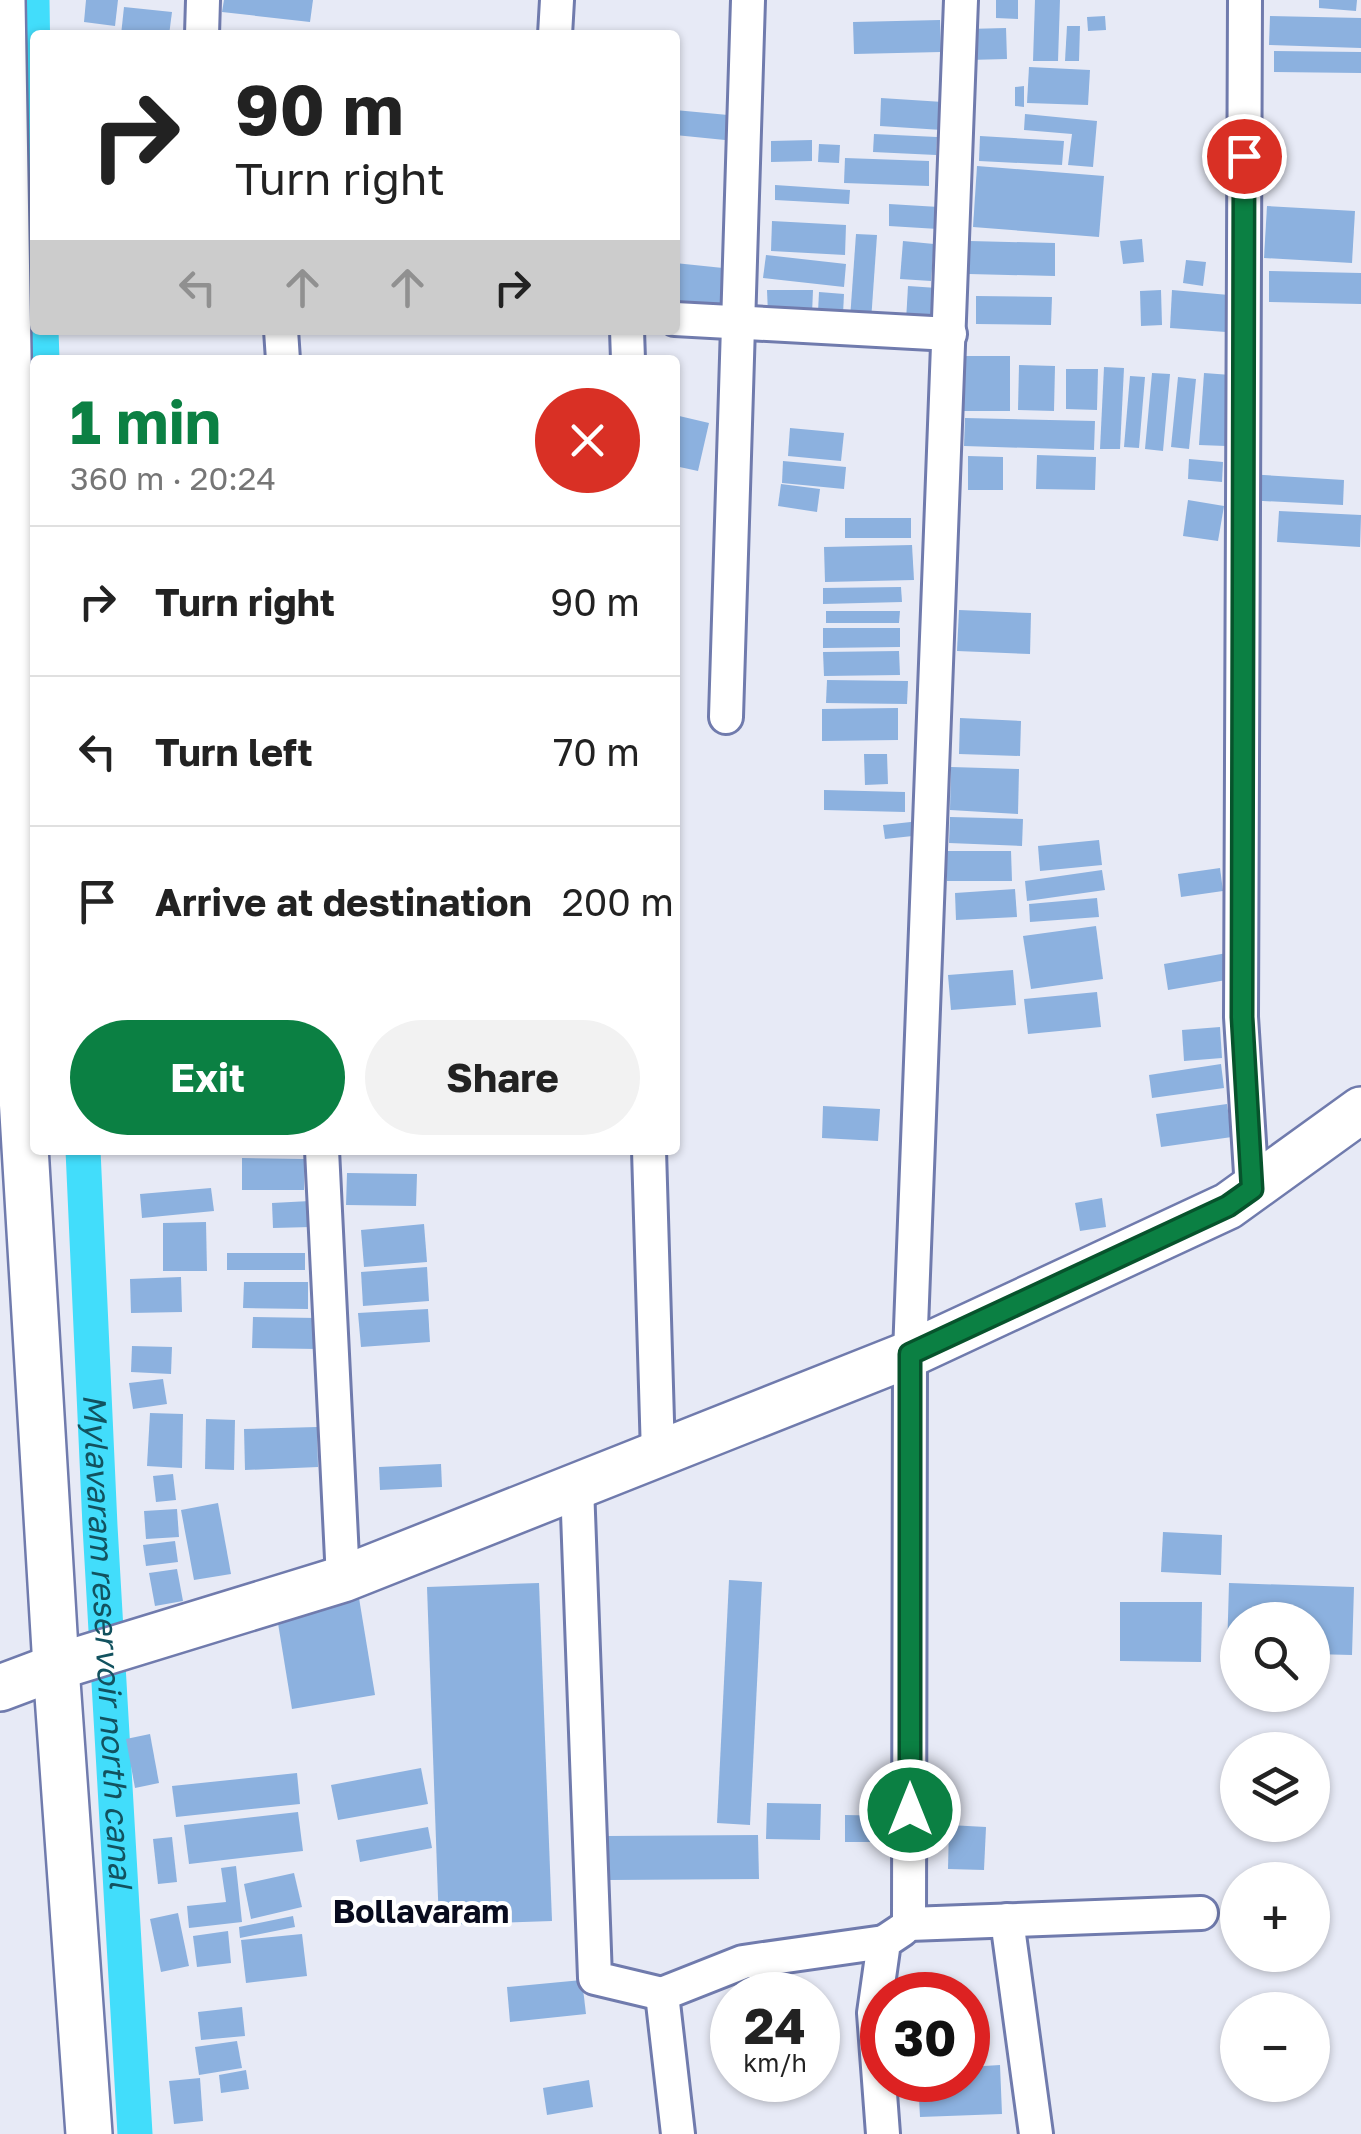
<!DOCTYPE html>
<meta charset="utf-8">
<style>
body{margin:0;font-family:"Golos Text",sans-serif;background:#f2f2f2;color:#222;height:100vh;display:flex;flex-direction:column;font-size:38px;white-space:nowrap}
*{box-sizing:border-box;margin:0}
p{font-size:32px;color:#767676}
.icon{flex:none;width:55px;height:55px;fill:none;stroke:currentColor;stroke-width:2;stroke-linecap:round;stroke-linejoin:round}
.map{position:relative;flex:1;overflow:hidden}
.side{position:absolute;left:30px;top:355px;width:650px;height:800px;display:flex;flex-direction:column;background:#fff;border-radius:10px;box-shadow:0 2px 8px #0004}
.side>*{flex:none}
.hud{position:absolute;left:30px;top:30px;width:650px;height:305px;border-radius:10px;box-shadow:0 2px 8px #0004;background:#fff;color:#222;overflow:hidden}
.fabs{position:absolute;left:1220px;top:1602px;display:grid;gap:20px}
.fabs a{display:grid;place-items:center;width:110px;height:110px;border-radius:50%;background:#fff;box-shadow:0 2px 8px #0004;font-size:50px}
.speed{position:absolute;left:710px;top:1972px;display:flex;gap:20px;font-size:50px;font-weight:700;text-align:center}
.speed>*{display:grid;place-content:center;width:130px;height:130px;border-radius:50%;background:#fff;box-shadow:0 2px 8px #0004;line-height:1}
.speed small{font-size:25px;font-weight:400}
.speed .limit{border:15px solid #d22;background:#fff;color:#111}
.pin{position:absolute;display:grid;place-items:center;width:85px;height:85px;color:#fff;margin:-42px;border:5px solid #fff;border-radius:50%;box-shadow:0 2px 10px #0007}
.me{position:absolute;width:110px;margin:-55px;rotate:0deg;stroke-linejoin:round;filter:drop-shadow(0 0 8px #0008)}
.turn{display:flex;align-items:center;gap:35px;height:210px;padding:0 40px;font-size:45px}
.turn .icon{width:130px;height:130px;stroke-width:2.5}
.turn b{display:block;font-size:70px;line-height:85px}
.lanes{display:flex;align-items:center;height:95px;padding:0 40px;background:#0003;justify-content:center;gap:50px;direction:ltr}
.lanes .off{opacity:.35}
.round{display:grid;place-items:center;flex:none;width:105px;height:105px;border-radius:52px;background:#f2f2f2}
.summary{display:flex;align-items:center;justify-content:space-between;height:170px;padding:0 40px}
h1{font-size:60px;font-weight:700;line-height:75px;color:#0b8043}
.button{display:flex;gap:20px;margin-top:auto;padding:20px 40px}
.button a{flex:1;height:115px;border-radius:60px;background:#0b8043;color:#fff;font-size:40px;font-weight:700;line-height:115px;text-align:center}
.button a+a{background:#f2f2f2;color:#222}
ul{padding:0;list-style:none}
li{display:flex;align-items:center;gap:30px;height:150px;padding:0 40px;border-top:2px solid #e0e0e0}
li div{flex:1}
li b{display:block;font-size:38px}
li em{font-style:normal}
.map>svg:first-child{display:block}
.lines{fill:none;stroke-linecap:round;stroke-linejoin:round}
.canal{stroke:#42ddfb;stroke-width:35}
.building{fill:#8cb1df}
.minor-casing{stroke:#707bad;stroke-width:38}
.secondary-casing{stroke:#707bad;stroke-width:50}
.minor{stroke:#fff;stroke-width:32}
.secondary{stroke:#fff;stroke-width:45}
.route-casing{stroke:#07532c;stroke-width:25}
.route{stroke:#0b8043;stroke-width:18}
.labels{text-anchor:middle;stroke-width:8;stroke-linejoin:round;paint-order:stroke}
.water-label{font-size:32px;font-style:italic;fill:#12525f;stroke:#fff}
.neighbourhood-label{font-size:32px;font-weight:bold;fill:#080b1e;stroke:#fff}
</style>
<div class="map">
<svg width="1361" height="2134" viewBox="0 0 1361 2134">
<rect width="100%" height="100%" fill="#e7eaf6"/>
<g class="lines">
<g class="canal">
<path d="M32 0 35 193"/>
<path d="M41 330 42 360"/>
<path id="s1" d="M83 1150 100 1526 135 2134"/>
</g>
</g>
<g class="building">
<path d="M86 0H118L115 26 84 22Z"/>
<path d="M224 0H313L310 22 222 12Z"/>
<path d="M996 0H1018V19L996 18Z"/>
<path d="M1035 0H1060L1058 61H1033Z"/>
<path d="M1319 0H1357L1356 11 1319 8Z"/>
<path d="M124 7 172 12 169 35H121Z"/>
<path d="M1105 16 1106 30 1088 31 1087 17Z"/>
<path d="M1270 16 1361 18V48L1269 45Z"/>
<path d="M940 20 941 52 854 54 853 22Z"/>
<path d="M1067 26H1080L1079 61H1065Z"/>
<path d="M1006 28 1007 59 968 60 967 29Z"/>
<path d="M1274 51 1361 52V73L1274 72Z"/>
<path d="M1029 67 1090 70 1088 105 1027 103Z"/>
<path d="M1024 86V107L1015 106V87Z"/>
<path d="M881 98 943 102 942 130 880 126Z"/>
<path d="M675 110 728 115 725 140 675 135Z"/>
<path d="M1025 114 1097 121 1093 167 1068 165 1072 134 1024 130Z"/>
<path d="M874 134 937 137 936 155 873 152Z"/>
<path d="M980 136 1064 141 1062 165 979 161Z"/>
<path d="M812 140V161L771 162V141Z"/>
<path d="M819 144 840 145 839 163 818 162Z"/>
<path d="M845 158 929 161V186L844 183Z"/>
<path d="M977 166 1104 176 1099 237 973 227Z"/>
<path d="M775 185 850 190 849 204 775 200Z"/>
<path d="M889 204 939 207 938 229 889 226Z"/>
<path d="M1267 206 1355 211 1352 263 1264 258Z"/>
<path d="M772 221 846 225 845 255 771 251Z"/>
<path d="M856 234 877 235 871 321 850 319Z"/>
<path d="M1142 239 1144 262 1123 264 1120 241Z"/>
<path d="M903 241 934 244 931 281 900 279Z"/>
<path d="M970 241 1055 243V276L969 274Z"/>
<path d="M766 255 846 264 844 287 763 278Z"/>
<path d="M1186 260 1206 262 1203 286 1183 283Z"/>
<path d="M675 263 723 268 719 314 675 310Z"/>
<path d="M1269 271 1361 273V304L1269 302Z"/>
<path d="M908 286 937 288 935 323 906 321Z"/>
<path d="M767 290H813L812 314H768Z"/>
<path d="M1161 290 1162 325 1141 326 1140 291Z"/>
<path d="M1172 290 1229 295 1226 332 1170 328Z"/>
<path d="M819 292 844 294 843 314 818 312Z"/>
<path d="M976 296 1052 297 1051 325 976 324Z"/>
<path d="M125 355V360H99V357Z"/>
<path d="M956 356H1010V411H957Z"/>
<path d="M1019 365 1055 366 1054 411 1018 410Z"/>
<path d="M1104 367 1124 368 1120 449H1100Z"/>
<path d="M1066 369H1098L1097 410 1066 409Z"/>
<path d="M1152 373 1170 374 1163 451 1145 449Z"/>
<path d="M1204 373 1231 375 1226 446 1199 445Z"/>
<path d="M1130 376 1145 377 1139 448 1124 447Z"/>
<path d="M1178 377 1196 379 1189 449 1171 447Z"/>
<path d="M675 415 709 423 698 471 675 466Z"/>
<path d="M965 418 1095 421 1094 450 964 446Z"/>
<path d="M790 428 844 433 841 461 788 456Z"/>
<path d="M1037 455 1096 457 1095 490 1036 489Z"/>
<path d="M968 456 1003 457V490H968Z"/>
<path d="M1189 459 1223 462 1222 482 1188 479Z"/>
<path d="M783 461 846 467 844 489 782 483Z"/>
<path d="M1247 474 1344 480 1343 505 1245 500Z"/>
<path d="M781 484 820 489 817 512 778 506Z"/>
<path d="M1188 500 1224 506 1218 541 1183 536Z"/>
<path d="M1279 511 1361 515 1360 547 1277 542Z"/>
<rect x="845" y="518" width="66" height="20"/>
<path d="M912 545 914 580 825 582 824 547Z"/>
<path d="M901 587 902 602 823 604V588Z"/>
<path d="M959 610 1031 613 1030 654 957 651Z"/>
<path d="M826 611H900L899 623H826Z"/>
<path d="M823 628H900V647L823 648Z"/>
<path d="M899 651 900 675 824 676 823 652Z"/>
<path d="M827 680 908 681 907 704 826 703Z"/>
<path d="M898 708V740L822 741V709Z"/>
<path d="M960 718 1021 721 1020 756 959 754Z"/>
<path d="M864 754H887L888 784 865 785Z"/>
<path d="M951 767 1019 769 1018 814 950 810Z"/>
<path d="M824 790 905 792V812L824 810Z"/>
<path d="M950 817 1023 819 1022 846 949 843Z"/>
<path d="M920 821 922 835 885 839 883 825Z"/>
<path d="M1099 840 1102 865 1040 871 1038 846Z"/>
<path d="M947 851H1011L1012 881H947Z"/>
<path d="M1220 868 1223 891 1181 897 1178 874Z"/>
<path d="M1102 870 1105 890 1027 901 1025 881Z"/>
<path d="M1015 889 1017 917 956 920 955 893Z"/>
<path d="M1097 898 1099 917 1030 922 1029 904Z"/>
<path d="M1096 926 1103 979 1031 989 1023 936Z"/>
<path d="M1227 953 1232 979 1168 990 1164 964Z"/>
<path d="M1013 970 1016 1005 951 1010 948 975Z"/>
<path d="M1097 992 1101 1027 1028 1034 1024 999Z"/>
<path d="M1220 1027 1222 1058 1184 1061 1182 1030Z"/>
<path d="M1221 1064 1224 1088 1152 1098 1149 1075Z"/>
<path d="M1227 1104 1232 1137 1161 1147 1156 1114Z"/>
<path d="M823 1106 880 1109 878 1141 822 1138Z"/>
<path d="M242 1158 305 1159 304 1190H242Z"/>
<path d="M347 1173 417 1174 416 1206 346 1205Z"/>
<path d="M211 1188 214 1211 142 1218 140 1194Z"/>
<path d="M1102 1198 1106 1227 1080 1231 1075 1203Z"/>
<path d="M310 1201 311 1227 273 1228 272 1203Z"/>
<path d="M206 1222 207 1271H163V1223Z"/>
<path d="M424 1224 427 1262 364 1267 361 1230Z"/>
<rect x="227" y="1253" width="78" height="17"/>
<path d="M427 1267 429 1301 363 1306 361 1272Z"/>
<path d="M181 1277 182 1312 131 1313 130 1279Z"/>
<path d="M244 1282H308V1309L243 1308Z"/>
<path d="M428 1309 430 1342 361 1347 358 1313Z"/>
<path d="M253 1317 317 1318V1349L252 1348Z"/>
<path d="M132 1346 172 1347 171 1374 131 1372Z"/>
<path d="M163 1379 167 1404 133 1409 129 1383Z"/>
<path d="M150 1413 183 1414 182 1468 147 1466Z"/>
<path d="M206 1419 235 1420 234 1470 205 1469Z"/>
<path d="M317 1427 318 1467 245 1470 244 1429Z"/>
<path d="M441 1464 442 1487 380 1490 379 1467Z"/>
<path d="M173 1474 176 1500 156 1502 153 1476Z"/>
<path d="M218 1503 231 1574 194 1580 181 1510Z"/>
<path d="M177 1509 179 1537 146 1539 144 1511Z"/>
<path d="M1163 1532 1222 1535 1221 1575 1161 1572Z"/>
<path d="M175 1541 178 1562 146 1566 143 1545Z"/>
<path d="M177 1569 183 1601 155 1606 149 1573Z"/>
<path d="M729 1580 762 1582 750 1825 717 1823Z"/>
<path d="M539 1583 552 1921 439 1925 427 1587Z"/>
<path d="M1229 1583 1354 1587 1352 1655 1312 1654V1620H1238V1652H1227Z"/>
<path d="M359 1598 375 1695 292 1709 276 1611Z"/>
<path d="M1120 1602H1202L1201 1662 1120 1661Z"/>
<path d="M150 1734 159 1783 135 1788 126 1739Z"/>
<path d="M421 1768 428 1804 338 1820 331 1785Z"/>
<path d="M297 1773 300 1804 176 1817 172 1786Z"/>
<path d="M767 1803 821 1804 820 1840 766 1839Z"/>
<path d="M298 1812 303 1851 189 1864 184 1825Z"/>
<path d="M845 1815 898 1816V1842H845Z"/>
<path d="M949 1825 986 1827 984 1870 948 1869Z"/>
<path d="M428 1827 432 1848 360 1862 356 1840Z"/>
<path d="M758 1835 759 1879 608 1880V1836Z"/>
<path d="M172 1837 177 1882 158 1884 153 1839Z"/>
<path d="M236 1866 242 1922 189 1928 187 1906 226 1902 221 1868Z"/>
<path d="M294 1873 302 1907 251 1919 244 1884Z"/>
<path d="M178 1913 189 1966 161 1972 150 1919Z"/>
<path d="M293 1916 295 1927 240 1938 239 1927Z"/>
<path d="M228 1931 231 1963 197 1967 193 1936Z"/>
<path d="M302 1934 307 1976 246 1983 241 1940Z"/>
<path d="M582 1980 586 2014 510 2022 507 1987Z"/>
<path d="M242 2007 245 2036 201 2040 198 2012Z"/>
<path d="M237 2041 242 2068 199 2075 195 2047Z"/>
<path d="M1000 2065 1002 2114 920 2117 918 2080H968V2067Z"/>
<path d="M246 2070 249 2089 221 2093 219 2075Z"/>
<path d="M200 2078 203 2121 174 2124 169 2081Z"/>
<path d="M589 2080 593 2107 547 2115 543 2088Z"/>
</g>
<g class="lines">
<defs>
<g id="minor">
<path d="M961 0 910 1354 909 1924 1201 1913"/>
<path d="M1245 0 1241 1017 1252 1189"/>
<path d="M202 35 203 0"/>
<path d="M555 35 557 0"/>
<path d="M675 319 950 334"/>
<path d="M281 330 283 360"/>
<path d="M627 330 628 360"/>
<path d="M726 717 748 0"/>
<path d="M322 1150 343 1579"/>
<path d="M649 1150 658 1454"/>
<path d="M577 1486 595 1978 662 1994"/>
<path d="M1007 1920 1036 2134"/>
<path d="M678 2134 662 1994 743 1962 884 1942"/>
<path d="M883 2134 874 2013 884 1942 902 1930"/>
</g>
<g id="secondary">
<path d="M2 0 20 1063 56 1667 89 2134"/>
<path d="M0 1688 56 1667 343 1579 910 1354 1228 1206 1361 1110"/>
</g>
</defs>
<use href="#minor" class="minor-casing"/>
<use href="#secondary" class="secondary-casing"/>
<use href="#minor" class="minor"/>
<use href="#secondary" class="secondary"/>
</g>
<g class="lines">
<defs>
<path id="route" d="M910 1810V1354L1228 1206 1252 1189 1242 1017 1244 156"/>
</defs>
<use href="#route" class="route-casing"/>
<use href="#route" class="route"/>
</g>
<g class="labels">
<g class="water-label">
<text dy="11" stroke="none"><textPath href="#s1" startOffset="492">Mylavaram reservoir north canal</textPath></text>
</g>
<g class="neighbourhood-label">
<text x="421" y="1923">Bollavaram</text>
</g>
</g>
</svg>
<div class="fabs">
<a><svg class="icon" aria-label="search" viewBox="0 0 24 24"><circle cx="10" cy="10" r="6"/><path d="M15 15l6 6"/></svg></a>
<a><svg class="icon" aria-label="layers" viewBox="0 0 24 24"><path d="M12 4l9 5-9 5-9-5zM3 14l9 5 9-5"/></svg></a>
<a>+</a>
<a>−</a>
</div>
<div class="speed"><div>24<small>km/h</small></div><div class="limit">30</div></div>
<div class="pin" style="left:1244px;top:156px;background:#d93025"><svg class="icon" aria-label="arrive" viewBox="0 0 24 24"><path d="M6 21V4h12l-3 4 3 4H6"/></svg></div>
<svg class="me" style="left:910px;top:1810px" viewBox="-20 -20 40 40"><circle r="17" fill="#0b8043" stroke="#fff" stroke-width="3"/><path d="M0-11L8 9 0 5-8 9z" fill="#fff"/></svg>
<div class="hud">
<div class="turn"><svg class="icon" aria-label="right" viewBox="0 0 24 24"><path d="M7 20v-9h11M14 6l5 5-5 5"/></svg><div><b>90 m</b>Turn right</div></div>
<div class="lanes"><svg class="icon off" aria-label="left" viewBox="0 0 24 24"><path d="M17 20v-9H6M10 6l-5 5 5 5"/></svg><svg class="icon off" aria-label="ahead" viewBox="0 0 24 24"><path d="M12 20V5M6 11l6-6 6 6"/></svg><svg class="icon off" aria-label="ahead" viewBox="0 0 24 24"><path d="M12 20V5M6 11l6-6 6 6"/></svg><svg class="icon" aria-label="right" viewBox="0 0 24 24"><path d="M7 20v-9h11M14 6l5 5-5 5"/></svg></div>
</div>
<section class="side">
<div class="summary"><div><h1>1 min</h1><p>360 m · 20:24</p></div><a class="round" style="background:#d93025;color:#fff"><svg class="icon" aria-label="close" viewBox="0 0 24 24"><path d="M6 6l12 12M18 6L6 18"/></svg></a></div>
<ul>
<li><svg class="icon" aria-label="right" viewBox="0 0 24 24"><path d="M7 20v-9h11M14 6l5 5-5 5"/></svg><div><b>Turn right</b></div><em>90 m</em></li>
<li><svg class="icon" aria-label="left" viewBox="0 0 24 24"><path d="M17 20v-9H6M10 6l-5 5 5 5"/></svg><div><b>Turn left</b></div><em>70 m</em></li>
<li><svg class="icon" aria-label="arrive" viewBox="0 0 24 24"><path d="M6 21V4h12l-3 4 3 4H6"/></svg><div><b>Arrive at destination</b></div><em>200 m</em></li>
</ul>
<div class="button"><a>Exit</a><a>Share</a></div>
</section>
</div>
